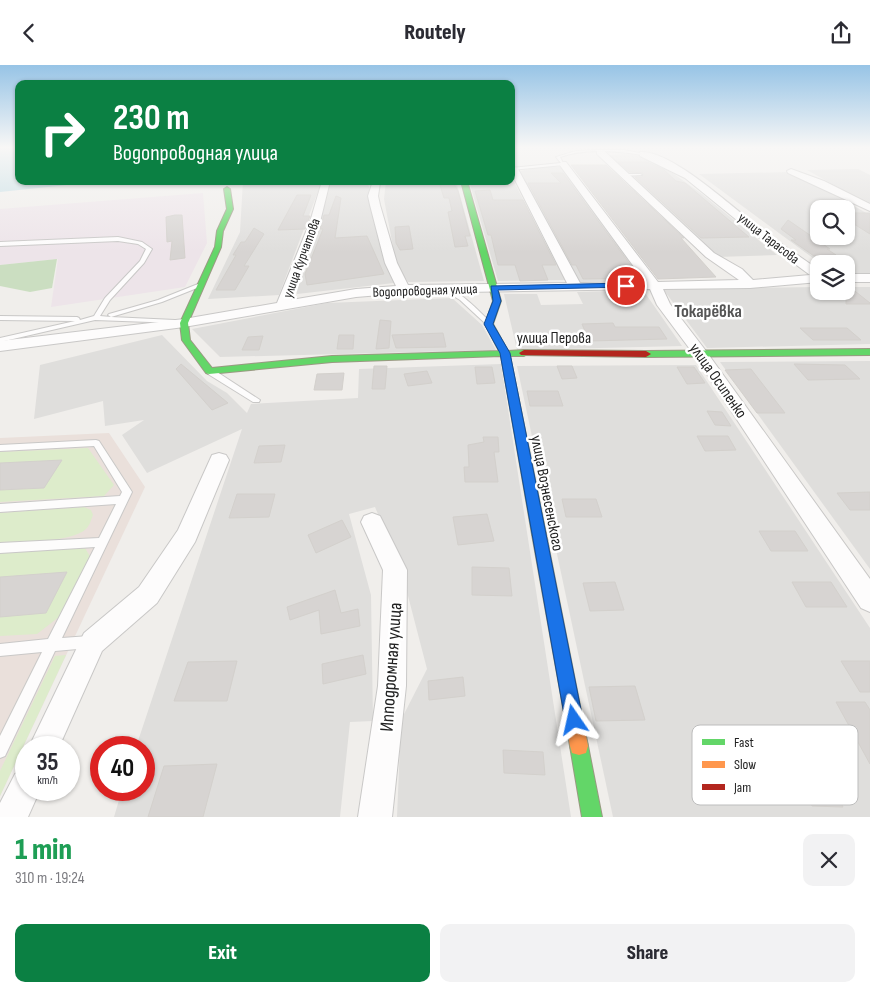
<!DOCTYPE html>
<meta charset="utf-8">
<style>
body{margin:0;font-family:"Sofia Sans Condensed",sans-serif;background:#f2f2f3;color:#2b2b33;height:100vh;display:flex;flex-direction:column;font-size:19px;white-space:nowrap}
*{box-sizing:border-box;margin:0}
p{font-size:16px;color:#7c7c81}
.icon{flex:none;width:28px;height:28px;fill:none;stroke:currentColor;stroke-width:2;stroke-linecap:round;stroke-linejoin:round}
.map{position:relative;height:752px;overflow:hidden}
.side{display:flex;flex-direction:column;background:#fff;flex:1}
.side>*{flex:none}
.hud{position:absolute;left:15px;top:15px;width:500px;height:105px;border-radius:10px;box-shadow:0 1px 4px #0004;background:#0b8043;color:#fff;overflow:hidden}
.tools{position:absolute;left:810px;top:135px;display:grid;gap:10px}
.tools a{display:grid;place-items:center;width:45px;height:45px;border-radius:10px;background:#fff;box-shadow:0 1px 4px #0004;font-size:25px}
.speed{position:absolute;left:15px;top:671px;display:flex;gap:10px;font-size:25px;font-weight:700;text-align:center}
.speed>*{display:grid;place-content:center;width:65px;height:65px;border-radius:50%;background:#fff;box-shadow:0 1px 4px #0004;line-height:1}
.speed small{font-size:12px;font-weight:400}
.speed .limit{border:8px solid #d22;background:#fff;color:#111}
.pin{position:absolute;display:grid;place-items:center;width:42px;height:42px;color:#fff;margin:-21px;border:2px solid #fff;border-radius:50%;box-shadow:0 1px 5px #0007}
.me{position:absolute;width:55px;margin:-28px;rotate:349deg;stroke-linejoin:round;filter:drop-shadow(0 0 4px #0008)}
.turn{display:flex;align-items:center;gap:18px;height:105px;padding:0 15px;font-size:22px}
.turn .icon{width:65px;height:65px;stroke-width:2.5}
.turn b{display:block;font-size:35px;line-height:42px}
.round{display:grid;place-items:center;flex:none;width:52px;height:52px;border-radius:10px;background:#f2f2f3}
.headline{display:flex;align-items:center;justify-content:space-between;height:85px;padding:0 15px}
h1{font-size:30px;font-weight:800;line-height:38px;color:#1e9e55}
.action{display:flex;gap:10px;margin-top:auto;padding:10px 15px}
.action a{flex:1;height:58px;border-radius:10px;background:#0b8043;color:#fff;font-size:20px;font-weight:800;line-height:58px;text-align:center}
.action a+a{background:#f2f2f3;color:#2b2b33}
header{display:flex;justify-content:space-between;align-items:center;height:65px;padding:0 15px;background:#fff;font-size:22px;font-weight:800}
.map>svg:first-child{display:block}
.residential{fill:#dfdedc;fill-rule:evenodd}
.industrial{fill:#ede4e9}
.military{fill:#eae0db}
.grass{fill:#ddeccb}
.forest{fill:#cbdec1}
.water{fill:#bfdbe3}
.building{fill:#d7d4d2;stroke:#d3d0cc}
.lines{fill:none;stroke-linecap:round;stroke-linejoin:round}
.lane-casing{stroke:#c9c8c7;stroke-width:2}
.street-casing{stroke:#c9c8c7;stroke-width:2}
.fast-casing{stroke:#999a82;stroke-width:2}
.slow-casing{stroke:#999a82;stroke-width:2}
.jam-casing{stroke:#999a82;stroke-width:2}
.lane{fill:#fdfcfc;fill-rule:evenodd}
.street{fill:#fdfcfc;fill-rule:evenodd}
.fast{fill:#63d668;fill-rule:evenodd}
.slow{fill:#ff974d;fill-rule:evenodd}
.jam{fill:#b3261e;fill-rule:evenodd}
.route{fill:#1a73e8;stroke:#114b97}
.labels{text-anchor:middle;stroke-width:5;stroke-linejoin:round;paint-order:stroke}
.far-street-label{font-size:14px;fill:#222;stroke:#fff}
.street-label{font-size:16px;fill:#222;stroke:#fff}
.far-district-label{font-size:18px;font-weight:bold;fill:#555;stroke:#fff}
.near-street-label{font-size:19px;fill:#222;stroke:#fff}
.key{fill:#fff;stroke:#bdbdbd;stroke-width:1}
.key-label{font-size:14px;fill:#222}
</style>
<header><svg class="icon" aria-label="back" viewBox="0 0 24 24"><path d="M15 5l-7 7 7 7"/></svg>Routely<svg class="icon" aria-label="share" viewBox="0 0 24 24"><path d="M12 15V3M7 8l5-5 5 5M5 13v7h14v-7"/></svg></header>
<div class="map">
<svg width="870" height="752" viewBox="0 0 870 752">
<rect width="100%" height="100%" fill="#f0eeeb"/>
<g class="residential">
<path d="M637 89 650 92 702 129 777 190 717 192 606 90Z"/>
<path d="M543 102H562L647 215 579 217 519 106Z"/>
<path d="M858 104 870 110V140L807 105Z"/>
<path d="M793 107 870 150V209H846V199H821L699 109ZM819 144H846V171H819Z"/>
<path d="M511 111 565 215 498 216 469 116H511Z"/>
<path d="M243 116H322L279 230 208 234 240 167Z"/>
<path d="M329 116 368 118 379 168 394 218 297 229V213L305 206 318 166 324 132Z"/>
<path d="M386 116H456L484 216 408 217 396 198 384 134Z"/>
<path d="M819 222V226H846V222H870V279L707 283 663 224Z"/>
<path d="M643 225 682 281 517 285 504 229H537L541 240 583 239 577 227Z"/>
<path d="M452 233 482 260 496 285 220 292 192 264 327 238Z"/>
<path d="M162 270 207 316 227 328 247 348 251 339 358 333 359 304 501 299 571 752H397L401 655 427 604 401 504 375 442 349 449 371 530 373 656 350 657 340 752H114L122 725H144V682H136L242 364 147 408 122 370 144 355 105 361 103 336 34 354 40 300Z"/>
<path d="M870 296V504L720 297Z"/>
<path d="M696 300 870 563V752H613L517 301Z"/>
</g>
<path class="industrial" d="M203 128 207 178 185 222 51 242 58 194 0 200V144Z"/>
<path class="military" d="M109 368 145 422 0 731V373Z"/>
<g class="grass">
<path d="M88 383 114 420 104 431 0 437V387Z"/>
<path d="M84 442 91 445 93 450C91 455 90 460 86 464 71 478 21 476 0 477V448Z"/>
<path d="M85 483 91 493 64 548 37 569 0 571V488Z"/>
<path d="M66 590 0 731V706L55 591Z"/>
</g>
<path class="forest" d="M57 194 52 223 30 227 0 221V200Z"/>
<path class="water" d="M0 82H19V116H105L0 127Z"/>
<g class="building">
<path d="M618 97H647L663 104 676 116 685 118 749 172 701 173 635 112H642L643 108 630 107Z"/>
<path d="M571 100H606L684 173H681L716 212 658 214Z"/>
<path d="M551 108H563L640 213 583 214 576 200H572L528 118H561Z"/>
<path d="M454 119 458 126 470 171H465L468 181 455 182 448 147 452 146 449 133H444L440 120Z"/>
<path d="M490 125 493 135H523L556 200H542L548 215 520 216 515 200H498L491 170H488L475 126Z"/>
<path d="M297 130H311L303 151H310L305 164 278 165Z"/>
<path d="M336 131 341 133 335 173 367 171 384 209 307 220 305 209 323 164H320L324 150H329Z"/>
<path d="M846 148H870V169L846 154Z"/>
<path d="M175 150H182L185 193 170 195 172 176 167 177 166 152Z"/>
<path d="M788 155 830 184H827L836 190 814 191 791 175H796L781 164Z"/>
<path d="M409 161 413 184 400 185 396 178 395 162Z"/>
<path d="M254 163 264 169 244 201H249L235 225H216L236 190H233L241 177H245Z"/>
<path d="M846 219 870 238V239H846Z"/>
<path d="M380 255 391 256 389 283 376 284Z"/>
<path d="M613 258 615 262H659L667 274 589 276 582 259Z"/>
<path d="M800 263H847L861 275H813Z"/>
<path d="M443 268 446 282 396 283 392 270Z"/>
<path d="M339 270H354L353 284H337Z"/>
<path d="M263 271 259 285H242L248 272Z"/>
<path d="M181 299 228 338 212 345 176 304Z"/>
<path d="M794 299 845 300 860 314 808 315Z"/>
<path d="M374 301H387L385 324H372Z"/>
<path d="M557 301H572L577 313 562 314Z"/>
<path d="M475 302H492L495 318 477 319Z"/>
<path d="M677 302H694L705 318 687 319Z"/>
<path d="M751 304 785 348H757L725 305Z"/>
<path d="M427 306 432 318 408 321 404 309Z"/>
<path d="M344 308 342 325H314L317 309Z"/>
<path d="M527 326H558L563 341H530Z"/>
<path d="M707 346 722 347 731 361 715 360Z"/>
<path d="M697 371H728L736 385 705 386Z"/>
<path d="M483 372H498L499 387H494L498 417H465L464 402H469L468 380 484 377Z"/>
<path d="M285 380 281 397 254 398 259 381Z"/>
<path d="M62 395 44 423 0 425V398Z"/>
<path d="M870 427V445H850L837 428Z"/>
<path d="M237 429H275L269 452 229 453Z"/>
<path d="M562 434H596L602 452H566Z"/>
<path d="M487 449 494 476 458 480 453 452Z"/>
<path d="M342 455 351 472 316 488 308 470Z"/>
<path d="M759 466H795L808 486H771Z"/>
<path d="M472 502 509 503 512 531 472 530Z"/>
<path d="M67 507 46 548 0 552V512Z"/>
<path d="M615 517 624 545 590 546 583 518Z"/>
<path d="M792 517H831L847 542H806Z"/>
<path d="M335 525 341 548 358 544 360 561 321 569 319 545 290 555 287 542Z"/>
<path d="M363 590 366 609 323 619 322 599Z"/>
<path d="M237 596 227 636H174L188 597Z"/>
<path d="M841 596H870V627H860Z"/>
<path d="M463 612 465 631 429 635 428 616Z"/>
<path d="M635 621 645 655 596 656 589 622Z"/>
<path d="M836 637H865L870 645V699Z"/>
<path d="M780 668H807L843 742 812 741Z"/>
<path d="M503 685 543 687 545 710 504 708Z"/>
<path d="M217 699 203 752H148L164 701Z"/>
</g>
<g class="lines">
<defs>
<g id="lane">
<path d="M599 85H624L645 89 643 90C617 86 586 83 560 92L564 100 511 105V103L561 98 556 92 576 86Z"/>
<path d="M623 109H640L642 110 622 111Z"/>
<path d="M118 172 142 177 152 184 144 198 110 235 100 251 111 252 108 250 109 249 158 235 198 219H202V221L162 237 111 252 175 255 178 257 177 258 95 255 0 277V273L75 256 0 255V251L77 252 79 253 80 255 94 251 105 233 140 196 146 184 138 179 118 176 0 181V177Z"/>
<path d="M442 222C457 222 480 247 491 258V260H487L460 235 442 224Z"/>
<path d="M208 305H214L260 335 259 337H253L208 309 207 307Z"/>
<path d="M96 375 99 376 132 427 62 573 89 571 93 573 95 577 93 581 89 583 55 586 5 691 0 693V671L42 587 0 591V579L48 574 95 482 0 488V478L99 473 116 439 0 447V439L120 431 122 427 94 381 0 386V380Z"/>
</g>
<g id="street">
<path d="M597 85H603L714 188 742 204 753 215 810 210 749 165 685 113 640 91V87C670 84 732 142 756 160 776 176 798 190 819 205V217L750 223 663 224 670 239 706 286 870 514V547L861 543 695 291 657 240 650 224 404 228 356 232 184 262 0 286V276L184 254 277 238 310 157 322 116H330L320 157 291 235 356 224 396 221 385 198 370 140 368 131 373 116 380 118 378 131 380 140 397 198 408 220 567 218 511 107V102H514L518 104 580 218 645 217 559 99 563 97H566L658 217 739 215 706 192 597 89Z"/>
<path d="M791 104 824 116 870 139V146L788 108 787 106Z"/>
<rect x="846" y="209" width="24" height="8"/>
<path d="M219 388 226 390 229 395 195 477 157 538 102 586 59 682H29L84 568 139 522 178 465 212 390Z"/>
<path d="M372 448 380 451 407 505 406 621 392 752H358L378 621 383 505 361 457 364 451Z"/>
<path d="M26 704V725H40L28 752H0V738L15 709Z"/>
</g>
<g id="fast">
<path d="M461 116H467L501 236 493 259 508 286 524 285 529 288 524 291H510L546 469 544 473 539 475 534 473 532 469 501 291 332 297 209 309 206 308 182 275 180 258 215 182 217 166 227 144 224 124 227 122 230 124 233 144 223 166 221 182 188 258 190 275 212 303 332 291 499 286 485 259 493 236Z"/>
<path d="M870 284V290L646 292 641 289 646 286Z"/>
<path d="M579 672 586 674 588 681 602 752H582L570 681 572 674Z"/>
</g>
<path id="slow" d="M539 463 544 465 546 469 588 681 586 688 579 690 572 688 570 681 532 469 534 465Z"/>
<path id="jam" d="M524 285 646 286 651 289 646 292 521 290 519 288Z"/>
</defs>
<use href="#lane" class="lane-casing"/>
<use href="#street" class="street-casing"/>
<use href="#fast" class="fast-casing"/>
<use href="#slow" class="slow-casing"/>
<use href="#jam" class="jam-casing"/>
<use href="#lane" class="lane"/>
<use href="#street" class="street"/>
<use href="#fast" class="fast"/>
<use href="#slow" class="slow"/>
<use href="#jam" class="jam"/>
</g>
<linearGradient id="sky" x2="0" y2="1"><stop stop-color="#97c4e6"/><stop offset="0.44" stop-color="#f8f7f6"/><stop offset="1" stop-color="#f8f7f6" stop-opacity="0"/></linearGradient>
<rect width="870" height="187" fill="url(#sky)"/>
<path class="route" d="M626 218 629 221 628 222 498 225 501 236 493 259 510 288 583 655 581 662 574 664 568 662 565 655 500 288 484 259 493 236 491 221Z"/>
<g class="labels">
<g class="far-street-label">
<text transform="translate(769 173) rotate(38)" y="5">улица Тарасова</text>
<text transform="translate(301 193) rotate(-70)" y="5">улица Курчатова</text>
<text transform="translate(425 225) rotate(-2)" y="5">Водопроводная улица</text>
</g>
<g class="street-label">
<text x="554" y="278">улица Перова</text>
<text transform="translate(719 315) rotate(55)" y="6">улица Осипенко</text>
<text transform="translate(548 428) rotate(79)" y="6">улица Вознесенского</text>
</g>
<g class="far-district-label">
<text x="708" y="252">Токарёвка</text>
</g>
<g class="near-street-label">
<text transform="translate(390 602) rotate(-86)" y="7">Ипподромная улица</text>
</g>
</g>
<rect x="692" y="660" width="166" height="80" rx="8" class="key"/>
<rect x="702" y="674" width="23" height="6" fill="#63d668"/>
<rect x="702" y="696" width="23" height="7" fill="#ff974d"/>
<rect x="702" y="719" width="23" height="6" fill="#b3261e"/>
<g class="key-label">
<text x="734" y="682">Fast</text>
<text x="734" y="704">Slow</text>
<text x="734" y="727">Jam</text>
</g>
</svg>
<div class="tools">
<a><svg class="icon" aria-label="search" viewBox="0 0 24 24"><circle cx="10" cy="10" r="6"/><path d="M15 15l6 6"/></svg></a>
<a><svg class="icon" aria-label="layers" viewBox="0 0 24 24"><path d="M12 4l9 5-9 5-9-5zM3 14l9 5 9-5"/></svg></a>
</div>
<div class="speed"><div>35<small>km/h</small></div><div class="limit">40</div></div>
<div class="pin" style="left:626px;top:221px;background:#d93025"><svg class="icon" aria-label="arrive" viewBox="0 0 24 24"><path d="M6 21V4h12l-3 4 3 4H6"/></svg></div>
<svg class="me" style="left:574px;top:655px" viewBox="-20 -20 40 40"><path d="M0-17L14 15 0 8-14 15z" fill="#1a73e8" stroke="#fff" stroke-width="4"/></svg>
<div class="hud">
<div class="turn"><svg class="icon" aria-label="right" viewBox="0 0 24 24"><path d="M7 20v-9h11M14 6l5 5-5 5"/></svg><div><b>230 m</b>Водопроводная улица</div></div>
</div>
</div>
<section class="side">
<div class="headline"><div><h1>1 min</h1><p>310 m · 19:24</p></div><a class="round"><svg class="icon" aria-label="close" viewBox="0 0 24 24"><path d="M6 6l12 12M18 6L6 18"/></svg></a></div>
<div class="action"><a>Exit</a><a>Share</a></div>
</section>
